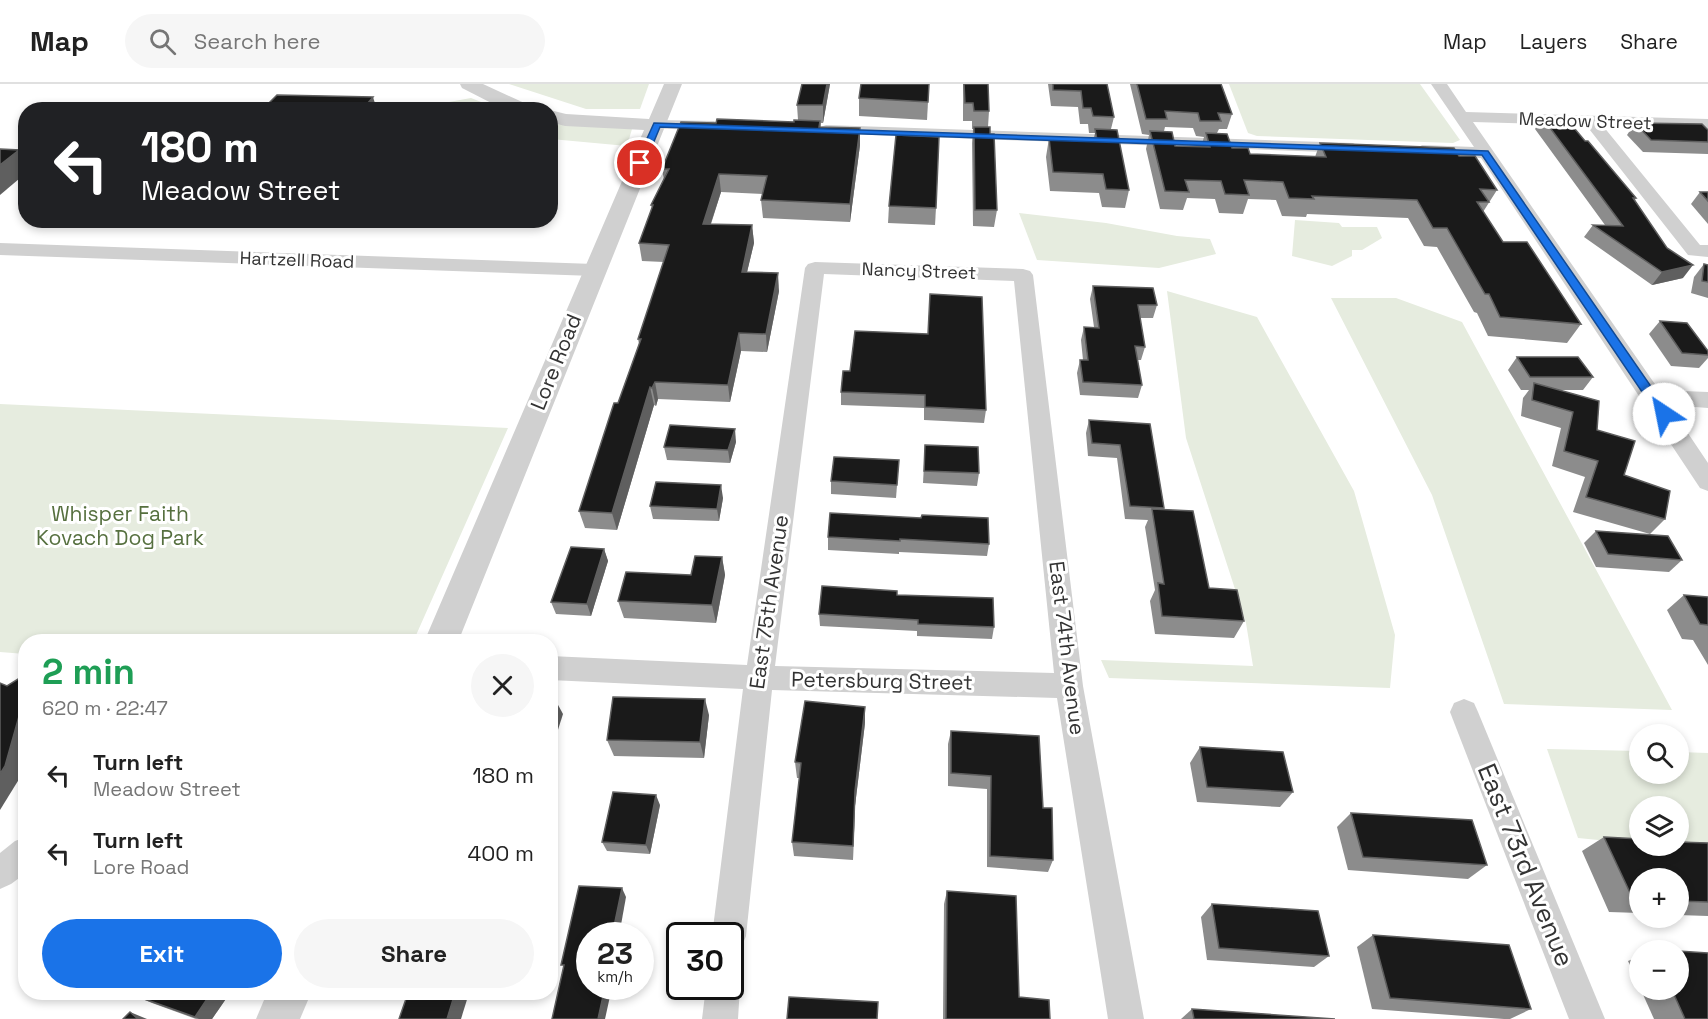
<!DOCTYPE html>
<meta charset="utf-8">
<style>
body{margin:0;font-family:"Space Grotesk",sans-serif;background:#f6f6f6;color:#222;height:100vh;display:flex;flex-direction:column;font-size:22px;white-space:nowrap}
*{box-sizing:border-box;margin:0}
p{font-size:20px;color:#767676}
.icon{flex:none;width:33px;height:33px;fill:none;stroke:currentColor;stroke-width:2;stroke-linecap:round;stroke-linejoin:round}
.map{position:relative;flex:1;overflow:hidden}
.details{position:absolute;left:18px;top:550px;width:540px;height:366px;display:flex;flex-direction:column;background:#fff;border-radius:24px;box-shadow:0 3px 9px #0003}
.details>*{flex:none}
.banner{position:absolute;left:18px;top:18px;width:540px;height:126px;border-radius:24px;box-shadow:0 3px 9px #0003;background:#202124;color:#fff;overflow:hidden}
.tools{position:absolute;left:1629px;top:640px;display:grid;gap:12px}
.tools a{display:grid;place-items:center;width:60px;height:60px;border-radius:50%;background:#fff;box-shadow:0 3px 9px #0003;font-size:30px}
.speed{position:absolute;left:576px;top:838px;display:flex;gap:12px;font-size:30px;font-weight:700;text-align:center}
.speed>*{display:grid;place-content:center;width:78px;height:78px;border-radius:50%;background:#fff;box-shadow:0 3px 9px #0003;line-height:1}
.speed small{font-size:15px;font-weight:400}
.speed .limit{border:3px solid #111;border-radius:9px;background:#fff;color:#111}
.pin{position:absolute;display:grid;place-items:center;width:51px;height:51px;color:#fff;margin:-26px;border:3px solid #fff;border-radius:50%;box-shadow:0 2px 6px #0007}
.me{position:absolute;width:66px;margin:-33px;rotate:326deg;stroke-linejoin:round;filter:drop-shadow(0 0 4px #0008)}
.turn{display:flex;align-items:center;gap:21px;height:126px;padding:0 24px;font-size:27px}
.turn .icon{width:78px;height:78px;stroke-width:2.5}
.turn b{display:block;font-size:42px;line-height:51px}
.round{display:grid;place-items:center;flex:none;width:63px;height:63px;border-radius:32px;background:#f6f6f6}
.overview{display:flex;align-items:center;justify-content:space-between;height:102px;padding:0 24px}
h1{font-size:36px;font-weight:800;line-height:45px;color:#1e9e55}
.action{display:flex;gap:12px;margin-top:auto;padding:12px 24px}
.action a{flex:1;height:69px;border-radius:36px;background:#1a73e8;color:#fff;font-size:24px;font-weight:800;line-height:69px;text-align:center}
.action a+a{background:#f6f6f6;color:#222}
ul{padding:0;list-style:none}
li{display:flex;align-items:center;gap:18px;height:78px;padding:0 24px}
li div{flex:1}
li b{display:block;font-size:22px}
li em{font-style:normal}
header{display:flex;align-items:center;gap:36px;box-sizing:border-box;height:84px;padding:0 30px;background:#fff;border-bottom:2px solid #e0e0e0}
header strong{font-size:28px}
nav{display:flex;gap:33px;margin-inline-start:auto;font-size:21px}
.search{width:420px;height:54px;background:#f6f6f6;display:flex;align-items:center;gap:15px;box-sizing:border-box;padding:0 21px;border-radius:33px;color:#767676;font-size:22px}
.map>svg:first-child{display:block}
.green{fill:#e6ecdf}
.lines{fill:none;stroke-linecap:round;stroke-linejoin:round}
.minor{fill:#d0d0d0;fill-rule:evenodd}
.tertiary{fill:#d0d0d0;fill-rule:evenodd}
.wall{fill:#8c8c8c;fill-rule:evenodd}
.shaded-wall{fill:#5f5f5f}
.building{fill:#1a1a1a;stroke:#5f5f5f;stroke-width:1.5}
.route{fill:#1a73e8;stroke:#114b97;stroke-width:1.5}
.labels{text-anchor:middle;stroke-width:6;stroke-linejoin:round;paint-order:stroke}
.far-street-label{font-size:18px;fill:#333;stroke:#fff}
.street-label{font-size:21px;fill:#333;stroke:#fff}
.park-label{font-size:21px;fill:#56703f;stroke:#fff}
.near-street-label{font-size:26px;fill:#333;stroke:#fff}
</style>
<header>
<strong>Map</strong>
<div class="search"><svg class="icon" aria-label="search" viewBox="0 0 24 24"><circle cx="10" cy="10" r="6"/><path d="M15 15l6 6"/></svg>Search here</div>
<nav><a>Map</a><a>Layers</a><a>Share</a></nav>
</header>
<div class="map">
<svg width="1708" height="935" viewBox="0 0 1708 935">
<rect width="100%" height="100%" fill="#fff"/>
<g class="green">
<path d="M509 0H649L640 25H586Z"/>
<path d="M1229 0H1420L1460 56 1453 59 1257 52 1248 49Z"/>
<path d="M471 14 499 25H436L438 20Z"/>
<path d="M550 37 632 45 627 62 551 55Z"/>
<path d="M1019 129 1106 139 1177 152 1210 155 1216 170 1159 184 1037 176Z"/>
<path d="M1295 136 1339 139 1342 143H1377L1382 154 1362 166H1352V172L1332 182 1292 172Z"/>
<path d="M1167 207 1257 233 1354 407 1395 551 1390 604 1109 594 1101 576 1253 582 1246 539 1186 354Z"/>
<path d="M1331 214H1396L1462 238 1672 626 1504 620 1432 411Z"/>
<path d="M0 320 508 344 413 558H26L25 570 0 568Z"/>
<path d="M1547 665 1639 667 1640 690H1678L1679 668 1708 669V767L1678 762V723H1640L1639 760 1578 754Z"/>
</g>
<g class="lines">
<g class="minor">
<path d="M1431 0H1447L1466 28 1708 35V45L1603 42 1700 161H1708V173L1688 171 1586 41 1473 38 1659 306 1708 308V324L1669 321 1708 379V407L1700 404 1481 74 1422 71 1414 66 1422 61 1474 63Z"/>
<path d="M657 36 714 37 722 42 714 47 651 44 649 41Z"/>
<path d="M826 41 1353 59 1361 64 1353 69 820 49 818 46 820 43Z"/>
<path d="M0 159 594 180 601 182 604 186 601 190 594 192 0 171Z"/>
<path d="M815 178 1023 185 1030 187 1033 191 1083 602 1144 935H1108L1057 614 772 606 746 852 741 864 730 868V852H712L743 605 550 596V572L747 581 805 184 808 180ZM824 190 1014 197 1054 589 775 582Z"/>
<path d="M1464 615 1474 619 1478 628 1605 935H1569L1450 628 1454 619Z"/>
<path d="M26 753V789L11 800 0 805V769L15 757Z"/>
<path d="M730 889 735 891 740 903 738 935H702L706 903H730Z"/>
</g>
<g class="tertiary">
<path d="M460 0H483L531 22 533 26H505L462 4Z"/>
<path d="M664 0H682L458 558H424L644 46 565 42 550 38V26L566 30 649 35Z"/>
<path d="M267 909H311L300 935H256Z"/>
</g>
</g>
<g class="wall">
<path d="M802 0H830L823 39H821V43L860 61 850 138 763 134 761 116 763 110 721 108 711 140 752 141 754 159 747 188 779 207 767 268 741 267 730 318 658 315 656 322 654 321 617 446 585 444 579 427 639 260 638 255 664 178 642 177 639 159 652 124 651 121 664 96 662 85 716 39 794 38 798 36 797 21Z"/>
<path d="M929 0 927 36 859 32V14Z"/>
<path d="M963 0H988L989 27 988 43 997 126 994 143 973 142 972 59 973 45H972V37H963Z"/>
<path d="M1048 0H1107L1114 33 1111 45 1129 106 1125 124 1102 123 1099 109 1050 107 1046 73 1049 54 1093 56 1095 49H1089L1088 40H1080L1078 23 1051 22Z"/>
<path d="M1130 0H1221L1232 30 1227 45H1219L1217 49 1232 64 1250 70 1315 73 1320 59 1459 72 1497 106 1483 128 1503 158 1581 240 1567 259 1488 252 1477 229 1474 228 1437 163 1424 162 1408 134 1307 130 1306 133 1282 132 1276 116 1248 115 1243 130 1219 129 1215 115 1187 114 1183 126 1160 125 1146 65 1149 51 1142 50ZM1165 43 1193 44 1196 52 1204 53 1201 63 1175 62 1164 47Z"/>
<path d="M1542 33 1567 39 1585 57 1636 114 1635 116 1683 194 1652 201 1584 153 1593 141H1605L1535 45Z"/>
<path d="M1635 39 1708 58V70L1643 68 1627 51Z"/>
<path d="M1700 108H1708V140L1691 120Z"/>
<path d="M889 122 936 124 935 141 888 139Z"/>
<path d="M1704 180 1708 181V214L1691 209 1694 193Z"/>
<path d="M1093 202 1157 221 1153 234H1140L1145 263 1141 276H1137L1142 301 1138 314 1080 311 1077 289 1080 276H1083L1081 256 1084 243H1094L1090 215Z"/>
<path d="M930 210 986 326 984 339 924 336V324L841 321V308L850 287 928 250Z"/>
<path d="M1660 237 1708 267V274L1699 284 1671 282 1649 250Z"/>
<path d="M1517 273 1593 293 1583 306H1559L1597 346 1624 391 1665 435 1650 450 1573 428 1585 393 1552 382 1561 344 1521 332 1523 314 1529 306H1521L1508 286Z"/>
<path d="M1089 336 1150 340 1164 424 1163 426 1209 504 1244 537 1234 554 1155 550 1150 517 1155 506 1145 443 1148 436 1125 435 1117 374 1088 372 1086 349Z"/>
<path d="M736 358 730 379 667 376 664 363Z"/>
<path d="M925 361 979 389 977 402 923 399Z"/>
<path d="M899 376 896 414 831 410V397Z"/>
<path d="M723 414 719 437 653 435 650 422Z"/>
<path d="M830 429 989 460 987 472 899 468V470L828 466V453Z"/>
<path d="M1596 447 1682 476 1669 488 1596 483 1584 459Z"/>
<path d="M604 465 608 477 591 532 556 530 551 518Z"/>
<path d="M722 473 725 491 716 539 624 534 618 517 691 491Z"/>
<path d="M897 511 994 543 992 555 917 552V547L820 542 819 530Z"/>
<path d="M1684 511 1708 513V581L1693 556 1682 555 1667 526Z"/>
<path d="M709 631 704 674 614 672 607 656Z"/>
<path d="M865 639 855 722 853 776 794 772 792 758 800 694H797L795 678Z"/>
<path d="M951 647 1043 724 1053 776 1048 788 987 783V705L948 702V660Z"/>
<path d="M1200 663 1293 708 1280 723 1197 718 1190 679Z"/>
<path d="M660 721 650 770 607 767 602 758Z"/>
<path d="M1351 729 1487 781 1468 795 1348 786 1337 743Z"/>
<path d="M1604 753 1708 759V832L1678 831V795H1640V829L1609 828 1582 767Z"/>
<path d="M947 807 1019 913 1050 935H943L944 820Z"/>
<path d="M1212 820 1329 872 1314 883 1207 876 1201 833Z"/>
<path d="M1373 851 1531 925 1510 935H1504L1372 925 1357 863Z"/>
<path d="M1640 872V903L1628 877Z"/>
<path d="M1641 906H1678L1708 935H1654Z"/>
<path d="M138 909H230L212 935H196L152 919 136 912Z"/>
<path d="M1192 925 1335 935H1181Z"/>
</g>
<g class="shaded-wall">
<path d="M827 0H830L823 39V21Z"/>
<path d="M373 13 377 26H362Z"/>
<path d="M860 44V61L850 138V120Z"/>
<path d="M19 66 26 75V89L0 111V81Z"/>
<path d="M719 90 721 108 705 157 703 140Z"/>
<path d="M752 141 754 159 743 205 742 188Z"/>
<path d="M1693 181 1683 194 1652 201 1662 188Z"/>
<path d="M778 189 779 207 767 268 766 250Z"/>
<path d="M739 249 741 267 730 318 728 301Z"/>
<path d="M655 298 658 315 656 322 652 304Z"/>
<path d="M650 303 654 321 617 446 612 429Z"/>
<path d="M735 345 736 358 730 379 728 366Z"/>
<path d="M721 401 723 414 719 437 717 425Z"/>
<path d="M604 465 608 477 591 532 587 520Z"/>
<path d="M722 473 725 491 716 539 712 521Z"/>
<path d="M705 615 709 631 704 674 700 658Z"/>
<path d="M26 617V676L21 692 0 726V690L23 618Z"/>
<path d="M557 619 563 630 550 671V642Z"/>
<path d="M865 623V639L855 722 853 776 855 707Z"/>
<path d="M656 711 660 721 650 770 646 761Z"/>
<path d="M622 804 626 813 619 852H612Z"/>
<path d="M605 903H612L605 935H598Z"/>
<path d="M211 909H230L212 935H199L195 933Z"/>
<path d="M455 909H469L461 935H447Z"/>
<path d="M130 928 147 935H138Z"/>
</g>
<g class="building">
<path d="M802 0H827L823 21H797Z"/>
<path d="M861 0H929L928 18 859 14Z"/>
<path d="M964 0H988L989 27H974L973 19H965Z"/>
<path d="M1053 0H1107L1114 33 1093 32 1091 24H1083L1081 7 1053 6Z"/>
<path d="M1137 0H1221L1232 30 1218 29 1221 37H1200L1198 29 1165 27 1167 35H1146Z"/>
<path d="M277 11 373 13 362 26H262Z"/>
<path d="M1542 33H1562L1567 39H1570L1585 57H1588L1636 114H1633L1667 164 1693 181 1662 188 1593 141 1623 142Z"/>
<path d="M717 35 794 38V36L820 37 819 43 860 44 850 120 761 116 767 92 719 90 703 140 752 141 742 188 778 189 766 250 739 249 728 301 655 298 652 304 650 303 612 429 579 427 614 319H618L641 255H638L669 161 639 159 653 121H651L669 85H662L681 38 716 39Z"/>
<path d="M1635 39 1702 40 1708 46V58L1651 56Z"/>
<path d="M974 43H990V50H994L997 126H975Z"/>
<path d="M1095 45 1117 46 1129 106 1106 105 1103 90 1053 88 1049 54 1097 56Z"/>
<path d="M1150 47 1172 48 1175 62 1210 63 1206 49 1227 50 1232 64H1248L1250 70 1326 73 1320 59 1454 64 1459 72H1475L1497 106 1480 105 1489 118H1477L1503 158H1527L1581 240 1500 233 1489 210H1485L1447 144H1433L1417 116 1312 112 1314 115 1289 114 1283 98 1244 96 1249 111 1225 110 1221 97 1185 96 1189 108 1165 107Z"/>
<path d="M896 51 939 53 936 124 889 122Z"/>
<path d="M0 65 19 66 0 81Z"/>
<path d="M1700 108H1708V117Z"/>
<path d="M1704 180 1708 181V198L1702 197Z"/>
<path d="M1093 202 1153 204 1157 221H1138L1145 263 1135 262 1142 301 1083 298 1080 276H1088L1084 243 1099 244Z"/>
<path d="M930 210 982 213 986 326 925 323V311L841 308 843 287H850L855 247 928 250Z"/>
<path d="M1660 237 1687 239 1708 267V271L1682 269Z"/>
<path d="M1517 273H1578L1593 293H1530Z"/>
<path d="M1534 299 1599 317 1597 346 1635 357 1624 391 1670 407 1665 435 1586 413 1598 377 1564 367 1573 328 1532 316Z"/>
<path d="M1089 336 1150 340 1164 424 1130 422 1120 361 1092 359Z"/>
<path d="M670 341 735 345 728 366 664 363Z"/>
<path d="M925 361 978 363 979 389 924 387Z"/>
<path d="M834 373 899 376 897 401 831 397Z"/>
<path d="M656 398 721 401 717 425 650 422Z"/>
<path d="M1152 425 1193 427 1209 504 1237 506 1244 537 1162 532 1158 499 1164 500Z"/>
<path d="M830 429 921 434 922 431 988 434 989 460 900 455V457L828 453Z"/>
<path d="M1596 447 1668 452 1682 476 1608 470Z"/>
<path d="M571 463 604 465 587 520 551 518Z"/>
<path d="M695 472 722 473 712 521 618 517 626 488 691 491Z"/>
<path d="M822 502 897 507V511L993 514 994 543 918 540V536L819 530Z"/>
<path d="M1684 511 1708 513V541L1700 540Z"/>
<path d="M26 590V617L23 618 5 682 0 690V599L7 602Z"/>
<path d="M613 613 705 615 700 658 607 656Z"/>
<path d="M805 617 865 623 855 707 853 762 792 758 801 679 795 678Z"/>
<path d="M550 618 557 619 550 642Z"/>
<path d="M951 647 1039 652 1043 724H1052L1053 776 990 772 991 692 951 689Z"/>
<path d="M1200 663 1283 668 1293 708 1207 703Z"/>
<path d="M613 708 656 711 646 761 602 758Z"/>
<path d="M1351 729 1472 736 1487 781 1363 773Z"/>
<path d="M1604 753 1640 755V762H1678V758L1708 759V818L1678 817V795H1640V816L1633 815Z"/>
<path d="M579 802 622 804 612 852H590V903H605L598 935H552L564 881H561Z"/>
<path d="M947 807 1016 812 1019 913 1049 916 1050 935H946Z"/>
<path d="M1212 820 1318 827 1329 872 1219 864Z"/>
<path d="M1373 851 1509 861 1531 925 1390 914Z"/>
<path d="M1653 865 1677 867H1654Z"/>
<path d="M1678 867 1708 869V935H1685L1672 906H1678Z"/>
<path d="M138 909H211L195 933 136 912Z"/>
<path d="M408 909H455L447 935H399Z"/>
<path d="M789 913 878 918 877 935H787Z"/>
<path d="M1192 925 1335 935H1194Z"/>
<path d="M130 928 138 935H123Z"/>
</g>
<path class="route" d="M654 39 1488 67 1670 330 1668 333H1659L1482 71 660 43 645 79 637 81 636 79Z"/>
<g class="labels">
<g class="far-street-label">
<text transform="translate(1585 37) rotate(2)" y="6">Meadow Street</text>
<text transform="translate(297 176) rotate(2)" y="6">Hartzell Road</text>
<text transform="translate(919 187) rotate(2)" y="6">Nancy Street</text>
</g>
<g class="street-label">
<text transform="translate(556 278) rotate(-68)" y="7">Lore Road</text>
<text transform="translate(769 518) rotate(-82)" y="7">East 75th Avenue</text>
<text transform="translate(1067 564) rotate(83)" y="7">East 74th Avenue</text>
<text transform="translate(882 597) rotate(1)" y="7">Petersburg Street</text>
</g>
<g class="park-label">
<text x="120" y="437">Whisper Faith<tspan x="120" dy="24">Kovach Dog Park</tspan></text>
</g>
<g class="near-street-label">
<text transform="translate(1526 781) rotate(68)" y="9">East 73rd Avenue</text>
</g>
</g>
</svg>
<div class="tools">
<a><svg class="icon" aria-label="search" viewBox="0 0 24 24"><circle cx="10" cy="10" r="6"/><path d="M15 15l6 6"/></svg></a>
<a><svg class="icon" aria-label="layers" viewBox="0 0 24 24"><path d="M12 4l9 5-9 5-9-5zM3 14l9 5 9-5"/></svg></a>
<a>+</a>
<a>−</a>
</div>
<div class="speed"><div>23<small>km/h</small></div><div class="limit">30</div></div>
<div class="pin" style="left:640px;top:79px;background:#d93025"><svg class="icon" aria-label="arrive" viewBox="0 0 24 24"><path d="M6 21V4h12l-3 4 3 4H6"/></svg></div>
<svg class="me" style="left:1664px;top:330px" viewBox="-20 -20 40 40"><circle r="19" fill="#fff"/><path d="M0-13L10 11 0 6-10 11z" fill="#1a73e8"/></svg>
<div class="banner">
<div class="turn"><svg class="icon" aria-label="left" viewBox="0 0 24 24"><path d="M17 20v-9H6M10 6l-5 5 5 5"/></svg><div><b>180 m</b>Meadow Street</div></div>
</div>
<section class="details">
<div class="overview"><div><h1>2 min</h1><p>620 m · 22:47</p></div><a class="round"><svg class="icon" aria-label="close" viewBox="0 0 24 24"><path d="M6 6l12 12M18 6L6 18"/></svg></a></div>
<ul>
<li><svg class="icon" aria-label="left" viewBox="0 0 24 24"><path d="M17 20v-9H6M10 6l-5 5 5 5"/></svg><div><b>Turn left</b><p>Meadow Street</p></div><em>180 m</em></li>
<li><svg class="icon" aria-label="left" viewBox="0 0 24 24"><path d="M17 20v-9H6M10 6l-5 5 5 5"/></svg><div><b>Turn left</b><p>Lore Road</p></div><em>400 m</em></li>
</ul>
<div class="action"><a>Exit</a><a>Share</a></div>
</section>
</div>
